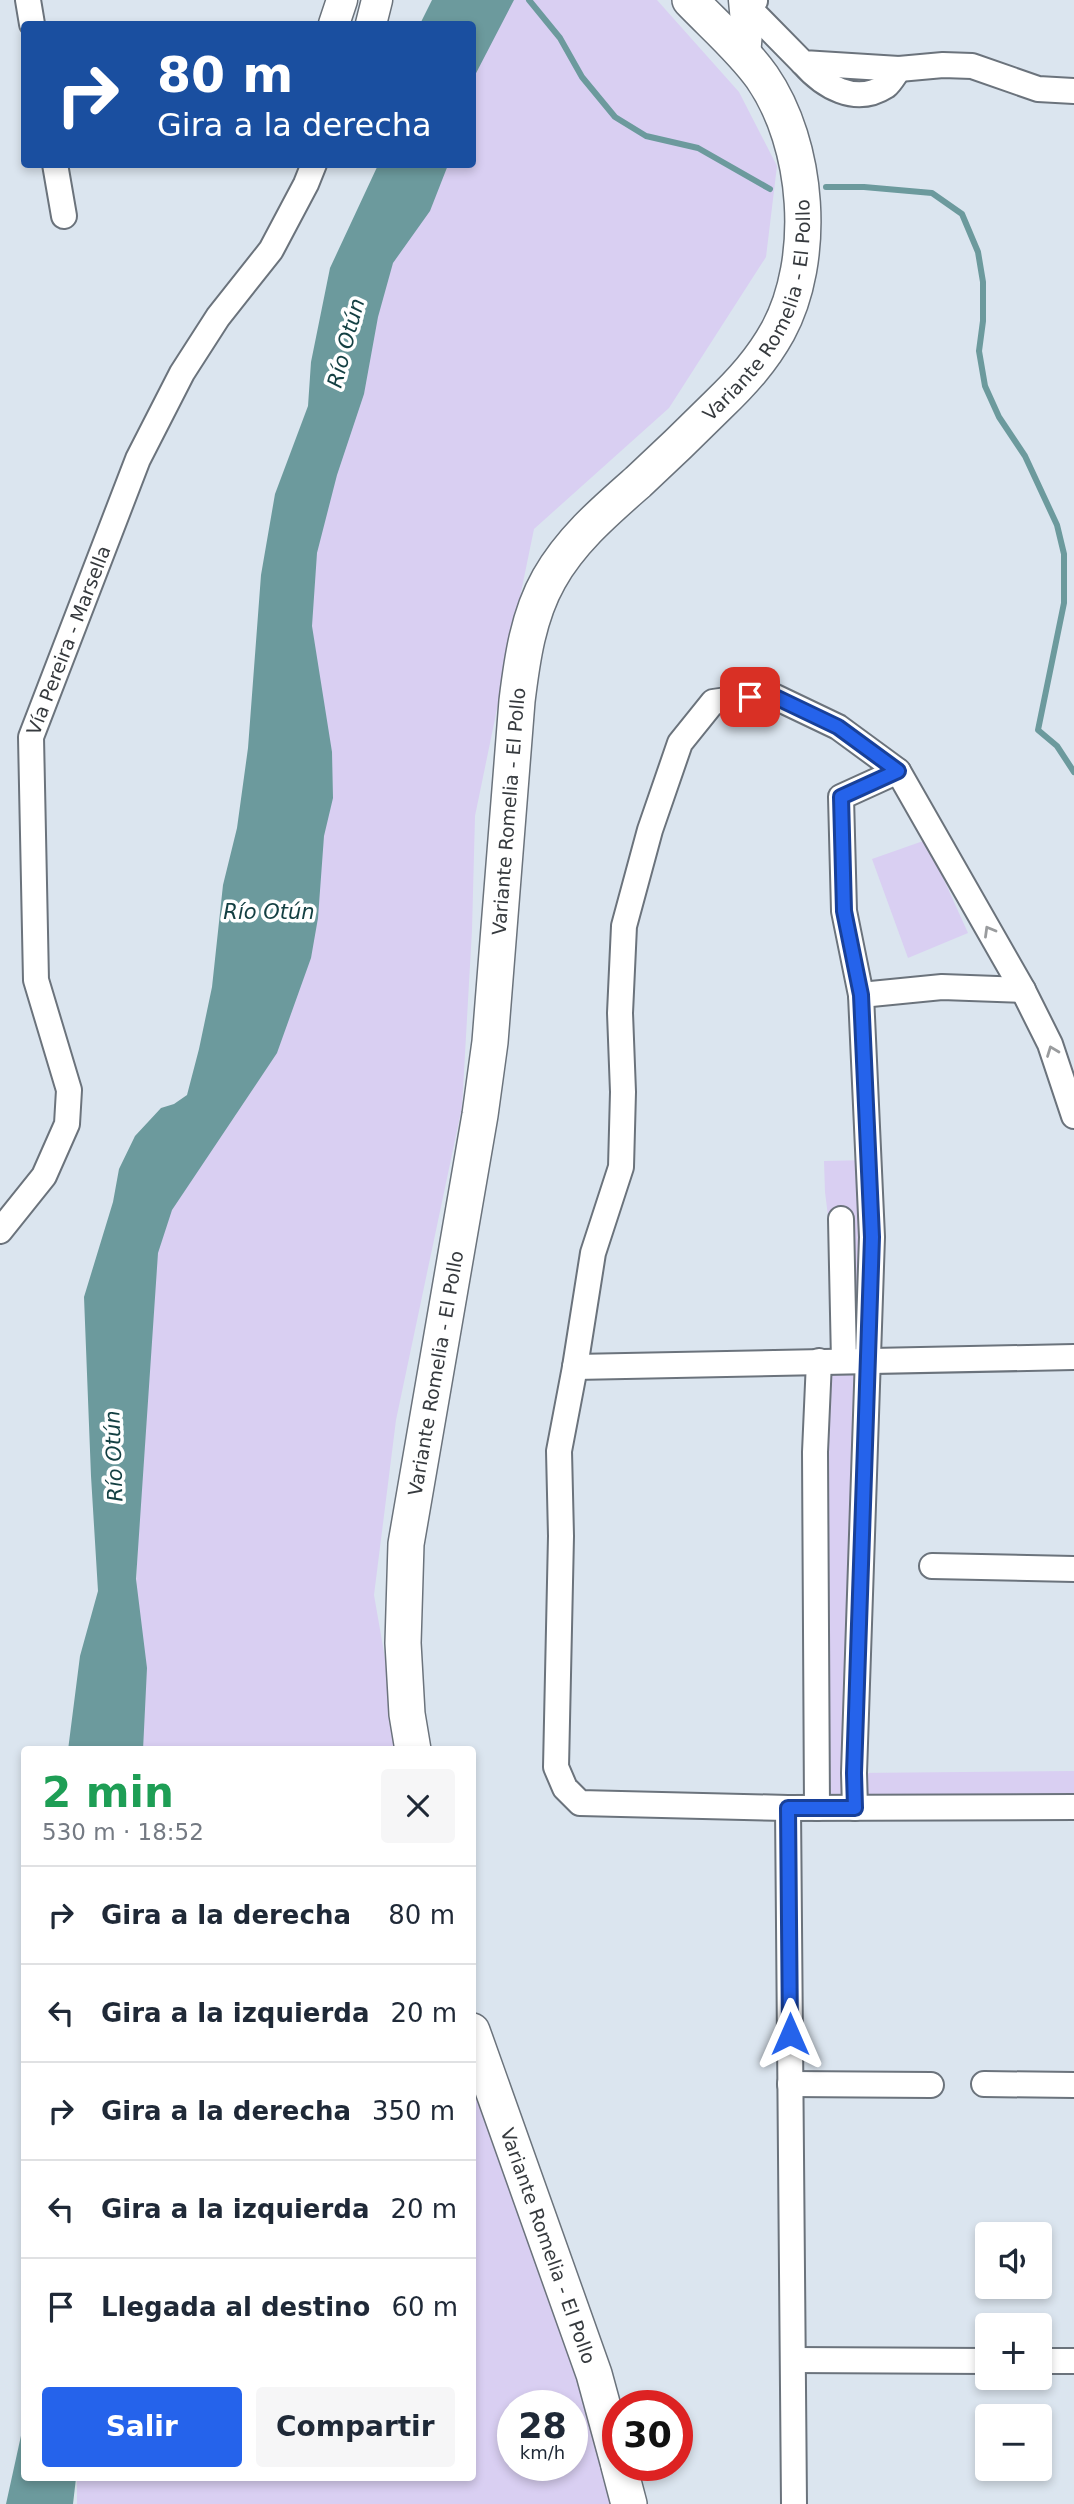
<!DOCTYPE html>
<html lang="es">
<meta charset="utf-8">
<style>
body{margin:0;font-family:"DejaVu Sans",sans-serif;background:#f6f6f7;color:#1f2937;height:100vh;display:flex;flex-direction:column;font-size:26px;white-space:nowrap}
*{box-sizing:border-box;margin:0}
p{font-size:23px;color:#747a83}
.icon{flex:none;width:38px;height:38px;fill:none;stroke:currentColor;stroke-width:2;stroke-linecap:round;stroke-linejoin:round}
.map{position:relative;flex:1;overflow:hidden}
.details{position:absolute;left:21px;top:1746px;width:455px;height:735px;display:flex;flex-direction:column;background:#fff;border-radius:7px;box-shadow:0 4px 10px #0003}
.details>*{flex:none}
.guide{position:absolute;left:21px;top:21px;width:455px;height:147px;border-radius:7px;box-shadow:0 4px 10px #0003;background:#1a4fa0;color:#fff;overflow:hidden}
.controls{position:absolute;left:975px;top:2222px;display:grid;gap:14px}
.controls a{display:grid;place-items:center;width:77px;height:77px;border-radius:7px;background:#fff;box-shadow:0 4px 10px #0003;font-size:35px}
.speed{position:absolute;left:497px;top:2390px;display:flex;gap:14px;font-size:35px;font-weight:700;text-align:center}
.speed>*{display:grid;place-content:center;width:91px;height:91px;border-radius:50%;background:#fff;box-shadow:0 4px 10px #0003;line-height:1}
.speed small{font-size:18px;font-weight:400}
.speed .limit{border:10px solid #d22;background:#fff;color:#111}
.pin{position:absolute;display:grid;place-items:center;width:60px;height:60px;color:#fff;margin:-30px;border-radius:14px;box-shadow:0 4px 10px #0006}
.me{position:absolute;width:77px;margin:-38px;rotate:0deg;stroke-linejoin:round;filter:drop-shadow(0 0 5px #0008)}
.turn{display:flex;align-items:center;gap:24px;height:147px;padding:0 21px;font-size:32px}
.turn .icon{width:91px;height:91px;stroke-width:2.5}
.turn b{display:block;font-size:49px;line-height:60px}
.round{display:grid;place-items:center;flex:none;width:74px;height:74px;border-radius:7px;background:#f6f6f7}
.summary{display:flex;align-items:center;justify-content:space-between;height:119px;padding:0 21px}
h1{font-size:42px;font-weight:800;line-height:52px;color:#1e9e55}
.action{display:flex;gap:14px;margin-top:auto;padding:14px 21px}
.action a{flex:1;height:80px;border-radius:7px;background:#2563eb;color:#fff;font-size:28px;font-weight:800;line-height:80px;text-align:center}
.action a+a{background:#f6f6f7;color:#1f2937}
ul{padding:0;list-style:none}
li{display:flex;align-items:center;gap:21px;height:98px;padding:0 21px;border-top:2px solid #e0e1e3}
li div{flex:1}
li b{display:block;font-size:26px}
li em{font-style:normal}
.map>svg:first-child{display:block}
.green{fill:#d9cff2;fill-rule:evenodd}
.water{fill:#6c9a9d}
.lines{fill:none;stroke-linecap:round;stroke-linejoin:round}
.stream{stroke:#6c9a9d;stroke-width:6}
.minor-casing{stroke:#6b737c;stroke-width:28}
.major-casing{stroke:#6b737c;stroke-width:33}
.highway-casing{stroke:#6b737c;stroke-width:38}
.minor{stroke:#fff;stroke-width:24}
.major{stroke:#fff;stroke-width:30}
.highway{stroke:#fff;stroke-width:35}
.oneway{stroke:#9a9c9e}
.route-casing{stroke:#184099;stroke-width:18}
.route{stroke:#2563eb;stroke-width:12}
.labels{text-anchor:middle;stroke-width:7;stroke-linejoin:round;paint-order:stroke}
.street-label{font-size:19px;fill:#363a3e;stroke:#fff}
.water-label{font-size:21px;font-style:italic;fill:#133f42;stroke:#fff}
</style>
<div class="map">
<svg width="1074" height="2504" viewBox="0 0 1074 2504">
<rect width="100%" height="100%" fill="#dbe5ef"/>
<g class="green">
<path d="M472 0H657L739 92 777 166 766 257 669 408 534 529 475 816 472 930 462 1107 396 1420 374 1595 401 1750H136L132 1677 138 1541 129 1417 162 1187 236 1115 296 562 412 165 472 164Z"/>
<path d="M926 840 968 933 908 958 872 859Z"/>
<path d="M868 1160 855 1773 1074 1771V1807L817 1808 819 1361H835L833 1256 825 1192 824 1161Z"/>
<path d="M473 2035 619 2504H77V2478H472ZM513 2406H572V2466H513Z"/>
</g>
<g class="water">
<path d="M432 0H514L473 79 472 24H420Z"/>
<path d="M378 165H448L430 211 393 263 378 317 364 394 337 475 317 553 312 626 332 752 333 798 324 836 318 918 311 958 277 1053 172 1210 158 1253 136 1579 147 1668 143 1750H68L80 1656 98 1591 91 1476 84 1297 113 1202 119 1169 135 1136 161 1108 174 1104 187 1095 199 1049 212 987 223 885 237 828 248 748 261 575 275 494 308 406 311 362 330 268Z"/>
<path d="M24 2422V2478H76L73 2504H6Z"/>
</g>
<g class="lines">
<g class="stream">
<path d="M529 0 560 38 582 77 615 117 646 136 698 148 770 189"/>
<path d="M826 187H864L932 193 962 214 978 252 983 282V321L979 351 985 386 999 417 1025 456 1057 525 1064 554V603L1038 730 1057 746 1074 772"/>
</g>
<defs>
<g id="minor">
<path d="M28 0 32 24"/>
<path d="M755 1 746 5 803 63 899 69 943 65 972 66 1038 89 1074 91"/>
<path d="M803 63C823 86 855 106 886 86 891 82 895 74 899 69"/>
<path d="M55 164 64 216"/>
<path d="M861 995 942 987 1023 990"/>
<path d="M1074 1116 1050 1044 1023 990 898 771 838 727 769 694 713 702 680 743 650 830 624 926 620 1013 623 1092 621 1167 593 1253 575 1367 559 1451 561 1536 556 1767 565 1788 580 1803 788 1808 1074 1807"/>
<path d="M841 1219 844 1361"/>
<path id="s1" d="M0 1231 44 1176 67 1124 69 1090 36 980 31 737 138 459 182 373 218 317 271 250 306 184 314 164"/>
<path d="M575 1367 1074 1357"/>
<path d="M932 1566 1074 1569"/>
<path d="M788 1808 794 2504"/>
<path d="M817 1808 815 1452 819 1361"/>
<path d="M855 1808 854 1773 872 1237 861 995 844 911 841 797 898 771"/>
<path d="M790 2084 931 2085"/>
<path d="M984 2084 1074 2085"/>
<path d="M793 2360 987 2361"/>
<path d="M1040 2361H1074"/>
</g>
<g id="major">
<path d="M744 0 747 32 745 55"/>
<path d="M334 24 342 0"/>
<path d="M371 24 377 0"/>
</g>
<g id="highway">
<path id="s2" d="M413 1750 407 1714 403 1643 406 1544 480 1115 490 1042 517 701C522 660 528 616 549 579 571 540 605 511 638 482 665 457 692 431 718 405 742 382 762 360 778 331 817 259 809 145 762 77 742 49 714 25 690 0"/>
<path id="s3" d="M472 2031 594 2374 618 2462"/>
<path d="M619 2466 629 2504"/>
</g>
</defs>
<use href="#minor" class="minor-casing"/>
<use href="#major" class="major-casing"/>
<use href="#highway" class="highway-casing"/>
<use href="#minor" class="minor"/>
<use href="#major" class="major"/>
<use href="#highway" class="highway"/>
</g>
<defs><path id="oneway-chevron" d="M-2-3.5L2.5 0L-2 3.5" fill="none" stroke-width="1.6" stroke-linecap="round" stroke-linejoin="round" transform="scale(1.75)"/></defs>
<g class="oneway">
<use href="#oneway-chevron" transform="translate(989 931) rotate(-120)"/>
<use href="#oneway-chevron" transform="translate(1052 1051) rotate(-111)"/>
</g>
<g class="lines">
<defs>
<path id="route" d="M750 697 769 694 838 727 898 771 841 797 844 911 861 995 872 1237 854 1773 855 1808H788L790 2034"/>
</defs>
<use href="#route" class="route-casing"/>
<use href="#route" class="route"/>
</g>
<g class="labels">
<g class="street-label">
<text dy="7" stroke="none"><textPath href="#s2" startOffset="1535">Variante Romelia - El Pollo</textPath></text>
<text dy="7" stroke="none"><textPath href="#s1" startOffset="623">Vía Pereira - Marsella</textPath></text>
<text dy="7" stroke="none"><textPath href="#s2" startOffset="947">Variante Romelia - El Pollo</textPath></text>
<text dy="7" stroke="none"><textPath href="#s2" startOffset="380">Variante Romelia - El Pollo</textPath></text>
<text dy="7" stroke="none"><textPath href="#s3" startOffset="228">Variante Romelia - El Pollo</textPath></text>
</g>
<g class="water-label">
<text transform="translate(346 343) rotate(-75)" y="7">Río Otún</text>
<text x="269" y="919">Río Otún</text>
<text transform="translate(114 1456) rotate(-92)" y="7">Río Otún</text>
</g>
</g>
</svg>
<div class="controls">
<a><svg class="icon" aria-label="sound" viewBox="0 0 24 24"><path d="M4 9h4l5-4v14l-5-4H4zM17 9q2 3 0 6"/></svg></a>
<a>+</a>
<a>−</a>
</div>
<div class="speed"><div>28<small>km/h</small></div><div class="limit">30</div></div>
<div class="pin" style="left:750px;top:697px;background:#d93025"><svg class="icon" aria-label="arrive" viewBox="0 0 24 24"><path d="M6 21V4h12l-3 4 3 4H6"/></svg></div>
<svg class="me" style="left:790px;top:2034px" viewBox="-20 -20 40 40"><path d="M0-17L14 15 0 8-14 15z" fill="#2563eb" stroke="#fff" stroke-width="4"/></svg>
<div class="guide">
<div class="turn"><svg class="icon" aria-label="right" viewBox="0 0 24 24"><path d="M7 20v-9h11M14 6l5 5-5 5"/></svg><div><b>80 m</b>Gira a la derecha</div></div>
</div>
<section class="details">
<div class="summary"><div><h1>2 min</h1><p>530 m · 18:52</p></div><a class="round"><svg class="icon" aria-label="close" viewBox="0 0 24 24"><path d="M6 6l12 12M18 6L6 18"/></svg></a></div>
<ul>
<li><svg class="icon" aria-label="right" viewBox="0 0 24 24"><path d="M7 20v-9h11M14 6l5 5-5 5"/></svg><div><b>Gira a la derecha</b></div><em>80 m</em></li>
<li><svg class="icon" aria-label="left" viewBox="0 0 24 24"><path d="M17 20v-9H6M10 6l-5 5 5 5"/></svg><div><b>Gira a la izquierda</b></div><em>20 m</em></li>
<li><svg class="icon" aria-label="right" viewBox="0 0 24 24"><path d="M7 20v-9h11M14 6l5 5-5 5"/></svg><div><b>Gira a la derecha</b></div><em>350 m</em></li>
<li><svg class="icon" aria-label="left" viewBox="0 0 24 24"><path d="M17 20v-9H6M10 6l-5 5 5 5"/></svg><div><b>Gira a la izquierda</b></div><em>20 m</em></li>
<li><svg class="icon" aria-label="arrive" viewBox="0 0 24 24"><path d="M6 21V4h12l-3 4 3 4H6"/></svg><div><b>Llegada al destino</b></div><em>60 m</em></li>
</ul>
<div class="action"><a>Salir</a><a>Compartir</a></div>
</section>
</div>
